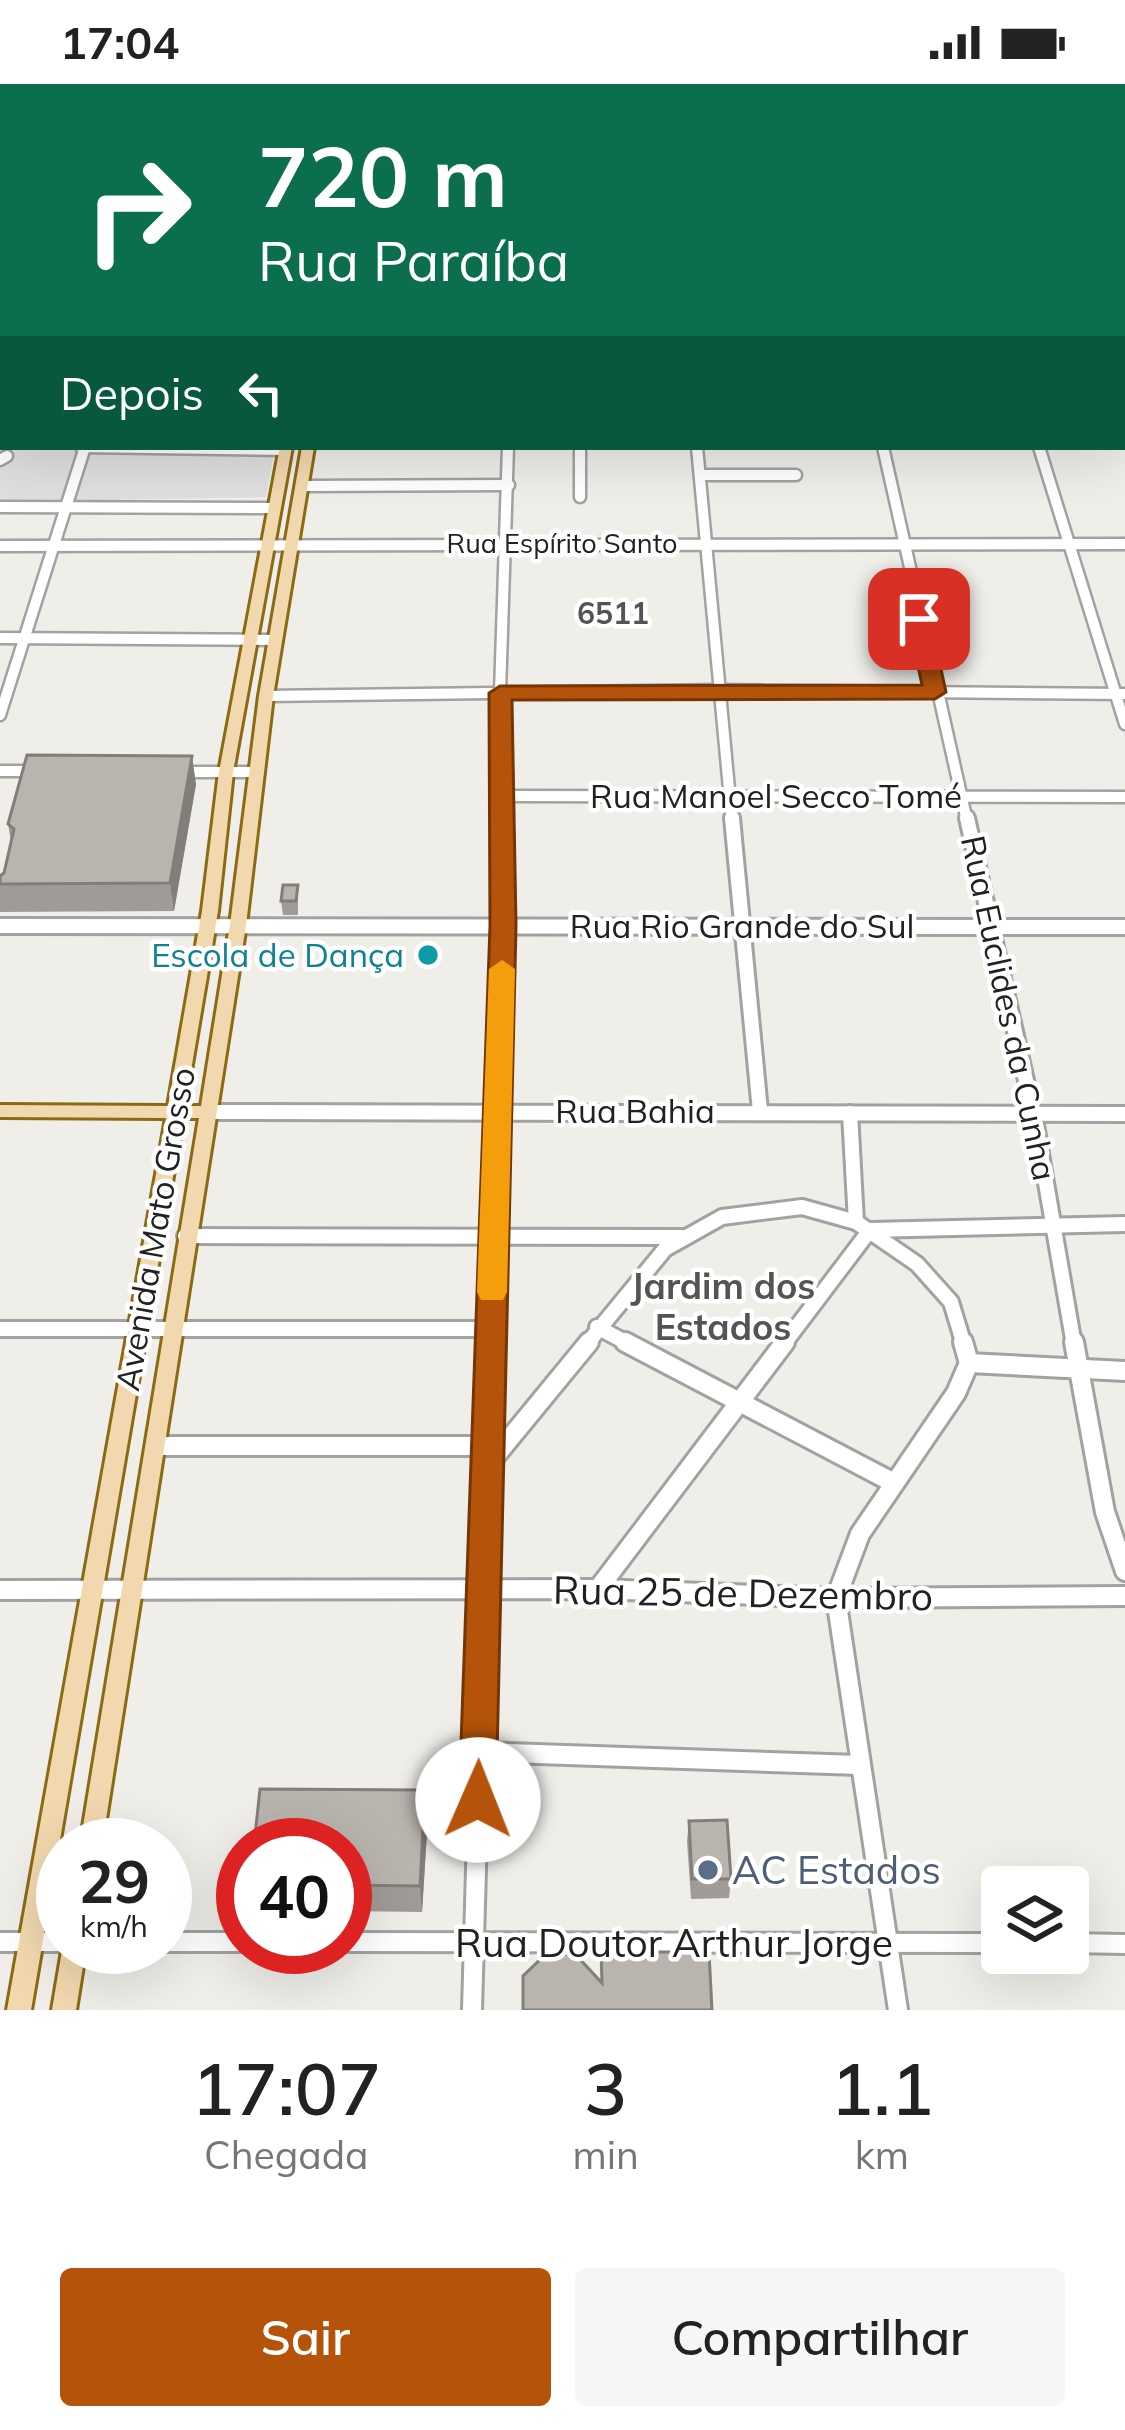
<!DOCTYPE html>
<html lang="pt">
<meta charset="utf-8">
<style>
body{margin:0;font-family:Mulish,sans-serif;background:#f6f6f6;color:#222;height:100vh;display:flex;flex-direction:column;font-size:45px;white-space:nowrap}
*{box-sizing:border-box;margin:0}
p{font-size:39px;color:#767676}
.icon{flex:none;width:66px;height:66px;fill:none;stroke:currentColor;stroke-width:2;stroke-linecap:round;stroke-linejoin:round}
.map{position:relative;height:1926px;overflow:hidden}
.sheet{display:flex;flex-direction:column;background:#fff;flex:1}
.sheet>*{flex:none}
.banner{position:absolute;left:0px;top:0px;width:1125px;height:366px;box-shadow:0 12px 48px #0002;background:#0b6e4f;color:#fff;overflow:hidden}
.fabs{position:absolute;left:981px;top:1782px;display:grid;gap:24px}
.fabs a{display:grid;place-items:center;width:108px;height:108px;border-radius:12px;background:#fff;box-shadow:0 12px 48px #0002;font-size:60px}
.speed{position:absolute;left:36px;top:1734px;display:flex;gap:24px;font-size:60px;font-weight:700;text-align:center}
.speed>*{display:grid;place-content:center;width:156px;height:156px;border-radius:50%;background:#fff;box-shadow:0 12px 48px #0002;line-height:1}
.speed small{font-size:30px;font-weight:400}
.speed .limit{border:18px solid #d22;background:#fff;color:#111}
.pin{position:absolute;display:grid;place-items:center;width:102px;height:102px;color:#fff;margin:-51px;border-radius:24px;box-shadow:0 6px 18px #0006}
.me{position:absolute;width:132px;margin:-66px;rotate:1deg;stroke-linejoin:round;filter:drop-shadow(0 0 9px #0008)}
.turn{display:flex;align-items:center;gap:42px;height:252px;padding:0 60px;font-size:54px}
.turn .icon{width:156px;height:156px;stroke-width:2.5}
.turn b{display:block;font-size:84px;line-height:102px}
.then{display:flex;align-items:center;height:114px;padding:0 60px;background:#0003;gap:24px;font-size:45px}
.eta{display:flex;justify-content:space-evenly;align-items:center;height:204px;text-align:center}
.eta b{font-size:72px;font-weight:600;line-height:84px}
.cta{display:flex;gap:24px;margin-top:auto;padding:24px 60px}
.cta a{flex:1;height:138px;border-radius:12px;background:#b45309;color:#fff;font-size:48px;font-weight:600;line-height:138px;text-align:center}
.cta a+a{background:#f6f6f6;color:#222}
.status{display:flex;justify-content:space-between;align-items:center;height:84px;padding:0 60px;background:#fff;direction:ltr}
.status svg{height:33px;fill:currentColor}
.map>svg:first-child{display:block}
.residential{fill:#dfdfdf}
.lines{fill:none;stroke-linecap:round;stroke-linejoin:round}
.minor-far3-casing{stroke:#a2a2a2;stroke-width:12}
.minor-far2-casing{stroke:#a2a2a2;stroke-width:15}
.minor-far1-casing{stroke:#a2a2a2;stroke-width:20}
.minor-casing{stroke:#a2a2a2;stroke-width:24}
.major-casing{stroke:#8c6a13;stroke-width:6}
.minor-far3{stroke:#fff;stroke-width:9}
.minor-far2{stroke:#fff;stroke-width:10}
.minor-far1{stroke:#fff;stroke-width:14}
.minor{stroke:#fff;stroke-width:18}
.major{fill:#f1d8ae;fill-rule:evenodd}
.wall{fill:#a09b96}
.shaded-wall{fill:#827e7a}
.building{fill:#bab4af;stroke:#827e7a;stroke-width:3}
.route{fill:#b45309;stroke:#753606;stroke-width:3}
.slow{fill:#f59e0b}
.culture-dot{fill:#0f9aa8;stroke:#fff;stroke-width:4.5}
.service-dot{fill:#5c6f8a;stroke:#fff;stroke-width:4.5}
.labels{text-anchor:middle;stroke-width:9;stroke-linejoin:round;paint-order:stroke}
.far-street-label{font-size:27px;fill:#212121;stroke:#fff}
.far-neighbourhood-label{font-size:30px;font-weight:bold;fill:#545454;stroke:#fff}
.street-label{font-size:33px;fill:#212121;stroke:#fff}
.culture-label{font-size:33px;fill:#0d838f;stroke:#fff;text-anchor:end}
.neighbourhood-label{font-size:36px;font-weight:bold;fill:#545454;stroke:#fff}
.near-street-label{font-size:39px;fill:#212121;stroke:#fff}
.near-service-label{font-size:39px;fill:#4e5e75;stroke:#fff;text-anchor:start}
</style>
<div class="status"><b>17:04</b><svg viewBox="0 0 49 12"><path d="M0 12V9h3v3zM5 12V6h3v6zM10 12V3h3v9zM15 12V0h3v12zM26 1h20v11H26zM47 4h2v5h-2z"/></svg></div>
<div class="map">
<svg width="1125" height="1926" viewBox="0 0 1125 1926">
<rect width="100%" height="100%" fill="#f0eee9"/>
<path class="residential" d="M0 315 3 363 173 371 176 363H275L266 413 0 418Z"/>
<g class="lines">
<defs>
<g id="minor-far3">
<path d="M82 1 538 0"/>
<path d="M0 18 3 11"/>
<path d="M1122 189 1125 197"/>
</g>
<g id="minor-far2">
<path d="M81 363 286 366"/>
<path d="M580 363V413"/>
<path d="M697 363 732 737"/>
<path d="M883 363 967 737"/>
<path d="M1039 363 1125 640"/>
<path d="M0 376 7 372"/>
<path d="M700 391H796"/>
<path d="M302 402 509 401"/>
<path d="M0 423 274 424"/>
<path d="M0 462 1125 460"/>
<path d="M0 554 276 556"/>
<path d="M266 612 720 606 1125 610"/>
<path d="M0 631 85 363"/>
<path d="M0 687H40"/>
<path d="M176 688H255"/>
<path d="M499 712 1125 713"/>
<path d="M502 737 500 609 508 363"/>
</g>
<g id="minor-far1">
<path d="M732 734 760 1027"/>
<path d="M967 734 1036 1041 1074 1261"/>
<path d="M0 842 1125 843"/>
<path d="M208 1028 1125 1030"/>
<path d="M850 1029 856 1138"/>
<path d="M185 1152 682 1153"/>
<path d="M597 1243 631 1261"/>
<path d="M0 1245H491"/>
<path d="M491 1261 502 734"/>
<path d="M586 1261 665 1165 722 1133 802 1123 856 1138 917 1180 951 1218 964 1261"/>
<path d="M783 1261 870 1146 1125 1140"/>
</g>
<g id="minor">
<path d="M625 1258 894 1399"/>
<path d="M1074 1258 1105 1428 1125 1487"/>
<path d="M969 1279 1125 1287"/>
<path d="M155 1362H488"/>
<path d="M488 1381 589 1258"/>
<path d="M598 1505 785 1258"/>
<path d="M0 1506 598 1505 836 1514 1125 1512"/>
<path d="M479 1668 859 1681"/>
<path d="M0 1858H63"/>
<path d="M165 1858H243"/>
<path d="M345 1858 1002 1859"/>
<path d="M1068 1859 1125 1860"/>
<path d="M472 1926 491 1258"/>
<path d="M898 1926 836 1514 860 1450 956 1309 969 1279 963 1258"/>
</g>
<g id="major">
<path d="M340 0H350L349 3H339Z"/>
<path d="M359 0H369L368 3H358Z"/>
<rect x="1122" y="127" width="3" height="6"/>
<rect x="0" y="128" width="3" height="6"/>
<path d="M280 363H292L233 688 218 827 185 1022H201L230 841 259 612 302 363H314L273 612 246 841 102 1761H80L199 1034H183L31 1926H7L166 1034 0 1033V1021L168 1022 202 827 219 688Z"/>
<path d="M63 1861 86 1863 76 1926H52Z"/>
</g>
</defs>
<use href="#minor-far3" class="minor-far3-casing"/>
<use href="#minor-far2" class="minor-far2-casing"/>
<use href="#minor-far1" class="minor-far1-casing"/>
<use href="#minor" class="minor-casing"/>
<use href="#major" class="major-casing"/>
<use href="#minor-far3" class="minor-far3"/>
<use href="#minor-far2" class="minor-far2"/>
<use href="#minor-far1" class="minor-far1"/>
<use href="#minor" class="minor"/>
<use href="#major" class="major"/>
</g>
<g class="wall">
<path d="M196 700 174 827 0 828V792L4 789 11 758 8 740Z"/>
<path d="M298 801V831H283L281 817Z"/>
<path d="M428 1732 422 1828 345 1827V1761Z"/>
<path d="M689 1737 731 1795 729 1814 691 1815 687 1757Z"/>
</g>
<g class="shaded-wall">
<path d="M192 672 196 700 174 827 170 799Z"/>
<path d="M425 1706 428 1732 422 1828 420 1802Z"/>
</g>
<g class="building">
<path d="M27 671 192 672 170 799 0 800V792L4 789 14 745 8 740Z"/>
<path d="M283 801H298L296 817H281Z"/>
<path d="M260 1705 425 1706 420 1802 345 1801V1761H254Z"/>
<path d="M727 1736 731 1795H692L689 1737Z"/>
<path d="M601 1868H709L712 1926H523V1892L547 1869 576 1871 602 1899Z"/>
</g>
<path class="route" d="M919 528 930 535 946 608 935 615 512 616 516 842 496 1716 491 1728 478 1733 465 1728 459 1716 490 842 489 609 500 602 922 601 908 535Z"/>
<path class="slow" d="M502 876 515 885 507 1208 503 1216H481L477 1208 489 885Z"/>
<circle class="culture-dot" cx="428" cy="871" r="12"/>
<circle class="service-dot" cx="708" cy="1786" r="12"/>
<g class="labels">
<g class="far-street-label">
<text x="562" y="469">Rua Espírito Santo</text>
</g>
<g class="far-neighbourhood-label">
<text x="613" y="540">6511</text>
</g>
<g class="street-label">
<text x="776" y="724">Rua Manoel Secco Tomé</text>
<text x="742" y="854">Rua Rio Grande do Sul</text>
<text transform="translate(1009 924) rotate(78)" y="12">Rua Euclides da Cunha</text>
<text x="635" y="1039">Rua Bahia</text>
<text transform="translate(155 1145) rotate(-80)" y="12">Avenida Mato Grosso</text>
</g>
<g class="culture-label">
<text x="404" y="883">Escola de Dança</text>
</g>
<g class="neighbourhood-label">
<text x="723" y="1215">Jardim dos<tspan x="723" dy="41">Estados</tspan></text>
</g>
<g class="near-street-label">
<text transform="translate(743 1509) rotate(1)" y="14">Rua 25 de Dezembro</text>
<text x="674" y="1873">Rua Doutor Arthur Jorge</text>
</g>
<g class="near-service-label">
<text x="732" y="1800">AC Estados</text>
</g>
</g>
</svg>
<div class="fabs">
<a><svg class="icon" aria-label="layers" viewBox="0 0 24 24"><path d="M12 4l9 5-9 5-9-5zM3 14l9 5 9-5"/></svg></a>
</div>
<div class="speed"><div>29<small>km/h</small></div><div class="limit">40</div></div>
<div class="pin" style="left:919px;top:535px;background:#d93025"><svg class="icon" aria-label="arrive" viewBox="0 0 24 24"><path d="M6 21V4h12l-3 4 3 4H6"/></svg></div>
<svg class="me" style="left:478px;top:1716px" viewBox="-20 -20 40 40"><circle r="19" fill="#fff"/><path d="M0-13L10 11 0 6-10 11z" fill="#b45309"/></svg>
<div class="banner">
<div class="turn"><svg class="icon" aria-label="right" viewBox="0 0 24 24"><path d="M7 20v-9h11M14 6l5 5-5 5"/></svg><div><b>720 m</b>Rua Paraíba</div></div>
<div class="then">Depois<svg class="icon" aria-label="left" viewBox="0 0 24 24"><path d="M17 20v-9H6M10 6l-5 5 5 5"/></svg></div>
</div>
</div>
<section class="sheet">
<div class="eta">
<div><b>17:07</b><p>Chegada</p></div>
<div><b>3</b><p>min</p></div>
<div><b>1.1</b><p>km</p></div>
</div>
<div class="cta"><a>Sair</a><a>Compartilhar</a></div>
</section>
